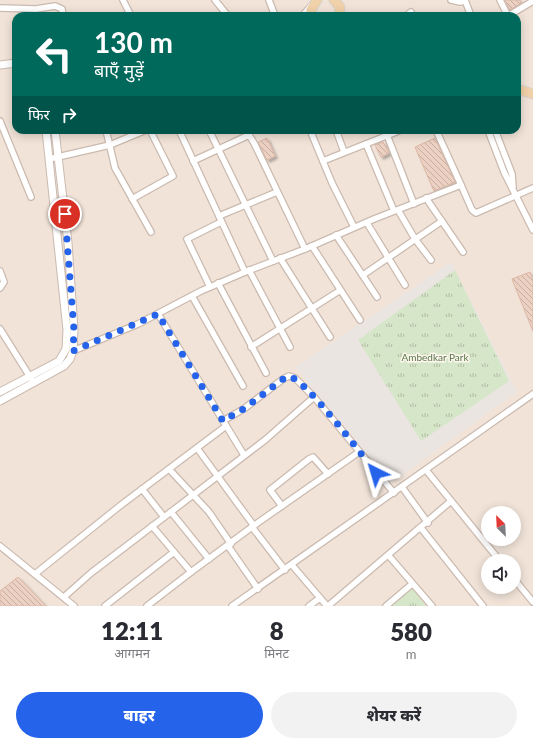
<!DOCTYPE html>
<html lang="hi">
<meta charset="utf-8">
<style>
body{margin:0;font-family:Lato,"Noto Sans Devanagari",sans-serif;background:#f2f2f3;color:#2b2b33;height:100vh;display:flex;flex-direction:column;font-size:15px;white-space:nowrap}
*{box-sizing:border-box;margin:0}
p{font-size:13px;color:#7c7c81}
.icon{flex:none;width:22px;height:22px;fill:none;stroke:currentColor;stroke-width:2;stroke-linecap:round;stroke-linejoin:round}
.map{position:relative;height:606px;overflow:hidden}
.panel{display:flex;flex-direction:column;background:#fff;flex:1}
.panel>*{flex:none}
.hud{position:absolute;left:12px;top:12px;width:509px;height:122px;border-radius:12px;box-shadow:0 2px 10px #0003;background:#00695c;color:#fff;overflow:hidden}
.needle{width:26px;rotate:336deg}
.tools{position:absolute;left:481px;top:506px;display:grid;gap:8px}
.tools a{display:grid;place-items:center;width:40px;height:40px;border-radius:50%;background:#fff;box-shadow:0 2px 10px #0003;font-size:20px}
.pin{position:absolute;display:grid;place-items:center;width:34px;height:34px;color:#fff;margin:-17px;border:2px solid #fff;border-radius:50%;box-shadow:0 1px 4px #0007}
.me{position:absolute;width:44px;margin:-22px;rotate:320deg;stroke-linejoin:round;filter:drop-shadow(0 0 3px #0008)}
.turn{display:flex;align-items:center;gap:14px;height:84px;padding:0 16px;font-size:18px}
.turn .icon{width:52px;height:52px;stroke-width:2.5}
.turn b{display:block;font-size:28px;line-height:34px}
.then{display:flex;align-items:center;height:38px;padding:0 16px;background:#0003;gap:8px;font-size:15px}
.eta{display:flex;justify-content:space-evenly;align-items:center;height:68px;text-align:center}
.eta b{font-size:24px;font-weight:800;line-height:28px}
.cta{display:flex;gap:8px;margin-top:auto;padding:8px 16px}
.cta a{flex:1;height:46px;border-radius:24px;background:#2563eb;color:#fff;font-size:16px;font-weight:800;line-height:46px;text-align:center}
.cta a+a{background:#f2f2f3;color:#2b2b33}
.map>svg:first-child{display:block}
.residential{fill:#f1e3d8;fill-rule:evenodd}
.industrial{fill:#ebe5e1}
.park{fill:url(#park-tufts)}
.building{fill:url(#building-back-hatch);stroke:#ddb7a5;filter:url(#shadow)}
.lines{fill:none;stroke-linecap:round;stroke-linejoin:round}
.minor-casing{stroke:#cbbaaf;stroke-width:8}
.tertiary-casing{stroke:#cbbaaf;stroke-width:9}
.primary-casing{stroke:#d7d1ce;stroke-width:11}
.minor{stroke:#fff;stroke-width:5.5}
.tertiary{stroke:#fff;stroke-width:7}
.primary{stroke:#f1d1a9;stroke-width:9}
.route{stroke:#2563eb;stroke-width:7;stroke-dasharray:0 12.6}
.labels{text-anchor:middle;stroke-width:3;stroke-linejoin:round;paint-order:stroke}
.park-label{font-size:10px;fill:#597649;stroke:#fdf6ee}
</style>
<div class="map">
<svg width="533" height="606" viewBox="0 0 533 606">
<defs>
<pattern id="park-tufts" width="24" height="20" patternUnits="userSpaceOnUse"><rect width="24" height="20" fill="#d6e6c8"/><path d="M3 7l-1-3M5 7V3M7 7l1-3M15 17l-1-3M17 17v-4M19 17l1-3" fill="none" stroke="#b2bda5"/></pattern>
<pattern id="building-back-hatch" width="6" height="6" patternUnits="userSpaceOnUse"><rect width="6" height="6" fill="#ecd1c3"/><path d="M-1 5l2 2M0 0l6 6M5-1l2 2" fill="none" stroke="#c4ada1"/></pattern>
<filter id="shadow"><feDropShadow dx="2.5" dy="2.5" stdDeviation="1" flood-color="#0004"/></filter>
</defs>
<rect width="100%" height="100%" fill="#faf2e8"/>
<path class="residential" d="M0 0H533V606H0ZM16 16H517V130H16ZM488 513H514V539H488ZM488 561H514V587H488Z"/>
<path class="industrial" d="M451 262 517 392 391 483 295 367Z"/>
<g class="park">
<path d="M455 270 509 381 421 441 358 340Z"/>
<path d="M410 586 426 606H390Z"/>
</g>
<g class="building">
<path d="M505 0H520L521 3 510 10Z"/>
<path d="M267 138 275 156 267 160 258 142Z"/>
<path d="M435 138 455 182 434 191 415 147Z"/>
<path d="M383 142 389 153 381 157 375 145Z"/>
<path d="M530 272 533 280V331L512 279Z"/>
<path d="M18 577 46 606H0V591Z"/>
</g>
<g class="lines">
<defs>
<g id="minor">
<path d="M123 0 131 16"/>
<path d="M215 0 228 16"/>
<path d="M269 0 275 16"/>
<path d="M451 0 460 2 465 1"/>
<path d="M465 0 471 16"/>
<path d="M500 0 508 16"/>
<path d="M0 8 36 9 55 6 62 9 63 16"/>
<path d="M406 16 411 12"/>
<path d="M508 16 533 1"/>
<path d="M0 121 31 197"/>
<path d="M106 130 115 168 151 232"/>
<path d="M179 130 245 272"/>
<path d="M209 130 273 261"/>
<path d="M246 130 254 143 305 249"/>
<path d="M310 130 332 183 354 227"/>
<path d="M336 130 344 152"/>
<path d="M436 130 461 185"/>
<path d="M488 130 504 172 533 230"/>
<path d="M495 130 512 174 513 187"/>
<path d="M387 135 414 204"/>
<path d="M366 144 394 211"/>
<path d="M49 159 110 145 146 130"/>
<path d="M193 161 249 135"/>
<path d="M323 161 401 130"/>
<path d="M426 198 463 252"/>
<path d="M132 199 173 176 150 130"/>
<path d="M398 210 415 239 431 260"/>
<path d="M219 216 277 192"/>
<path d="M367 223 405 285"/>
<path d="M336 235 377 297"/>
<path d="M312 246 360 320"/>
<path d="M280 258 330 337"/>
<path d="M249 270 290 347"/>
<path d="M0 271 4 282 0 288"/>
<path d="M363 275 442 221"/>
<path d="M218 283 266 373"/>
<path d="M210 287 187 239 221 222"/>
<path d="M192 296 243 386"/>
<path d="M158 314 244 455"/>
<path d="M0 329 32 380"/>
<path d="M251 347 339 291"/>
<path d="M73 351 138 324 201 291 245 272 305 249 374 219 461 185 472 210 476 213 533 188"/>
<path d="M223 421 245 408 283 379 289 376 295 378 314 397 394 493"/>
<path d="M197 448 254 526"/>
<path d="M169 469 209 512 231 544"/>
<path d="M426 470 500 561"/>
<path d="M402 487 428 523"/>
<path d="M142 489 164 517"/>
<path d="M282 506 270 490 309 459 313 457 328 474"/>
<path d="M171 512 209 559"/>
<path d="M152 526 191 572 256 524 359 452"/>
<path d="M252 527 285 570"/>
<path d="M421 528 483 606"/>
<path d="M0 546 74 606"/>
<path d="M228 546 258 589"/>
<path d="M389 556 432 606"/>
<path d="M292 565 327 606"/>
<path d="M35 574 121 505 226 426"/>
<path d="M514 579 533 602"/>
<path d="M64 597 91 573 265 440 314 397"/>
<path d="M105 606 174 552"/>
<path d="M147 606 191 572"/>
<path d="M232 606 533 394"/>
<path d="M309 606 320 598"/>
<path d="M328 606 451 501"/>
<path d="M386 606 412 584"/>
</g>
<g id="tertiary">
<path d="M303 16 312 6"/>
<path d="M0 65 16 63"/>
<path d="M0 392 59 361 66 349 67 330 46 130"/>
<path d="M0 401 64 366 70 359 73 351 74 330 68 243 55 130"/>
</g>
<g id="primary">
<path d="M334 0 340 7 339 16"/>
<path d="M312 16 311 10 317 0"/>
<path d="M517 89 533 94"/>
</g>
</defs>
<use href="#minor" class="minor-casing"/>
<use href="#tertiary" class="tertiary-casing"/>
<use href="#primary" class="primary-casing"/>
<use href="#minor" class="minor"/>
<use href="#tertiary" class="tertiary"/>
<use href="#primary" class="primary"/>
</g>
<g class="lines">
<path class="route" d="M65 214 74 330 73 351 158 314 223 421 245 408 283 379 289 376C309 383 360 453 376 473"/>
</g>
<g class="labels">
<g class="park-label">
<text x="435" y="361">Ambedkar Park</text>
</g>
</g>
</svg>
<div class="tools">
<a><svg class="needle" viewBox="-14 -14 28 28"><path d="M0-13l5 13h-10z" fill="#e53935"/><path d="M0 13l5-13h-10z" fill="#7c7c81"/></svg></a>
<a><svg class="icon" aria-label="sound" viewBox="0 0 24 24"><path d="M4 9h4l5-4v14l-5-4H4zM17 9q2 3 0 6"/></svg></a>
</div>
<div class="pin" style="left:65px;top:214px;background:#d93025"><svg class="icon" aria-label="arrive" viewBox="0 0 24 24"><path d="M6 21V4h12l-3 4 3 4H6"/></svg></div>
<svg class="me" style="left:376px;top:473px" viewBox="-20 -20 40 40"><path d="M0-17L14 15 0 8-14 15z" fill="#2563eb" stroke="#fff" stroke-width="4"/></svg>
<div class="hud">
<div class="turn"><svg class="icon" aria-label="left" viewBox="0 0 24 24"><path d="M17 20v-9H6M10 6l-5 5 5 5"/></svg><div><b>130 m</b>बाएँ मुड़ें</div></div>
<div class="then">फिर<svg class="icon" aria-label="right" viewBox="0 0 24 24"><path d="M7 20v-9h11M14 6l5 5-5 5"/></svg></div>
</div>
</div>
<section class="panel">
<div class="eta">
<div><b>12:11</b><p>आगमन</p></div>
<div><b>8</b><p>मिनट</p></div>
<div><b>580</b><p>m</p></div>
</div>
<div class="cta"><a>बाहर</a><a>शेयर करें</a></div>
</section>
